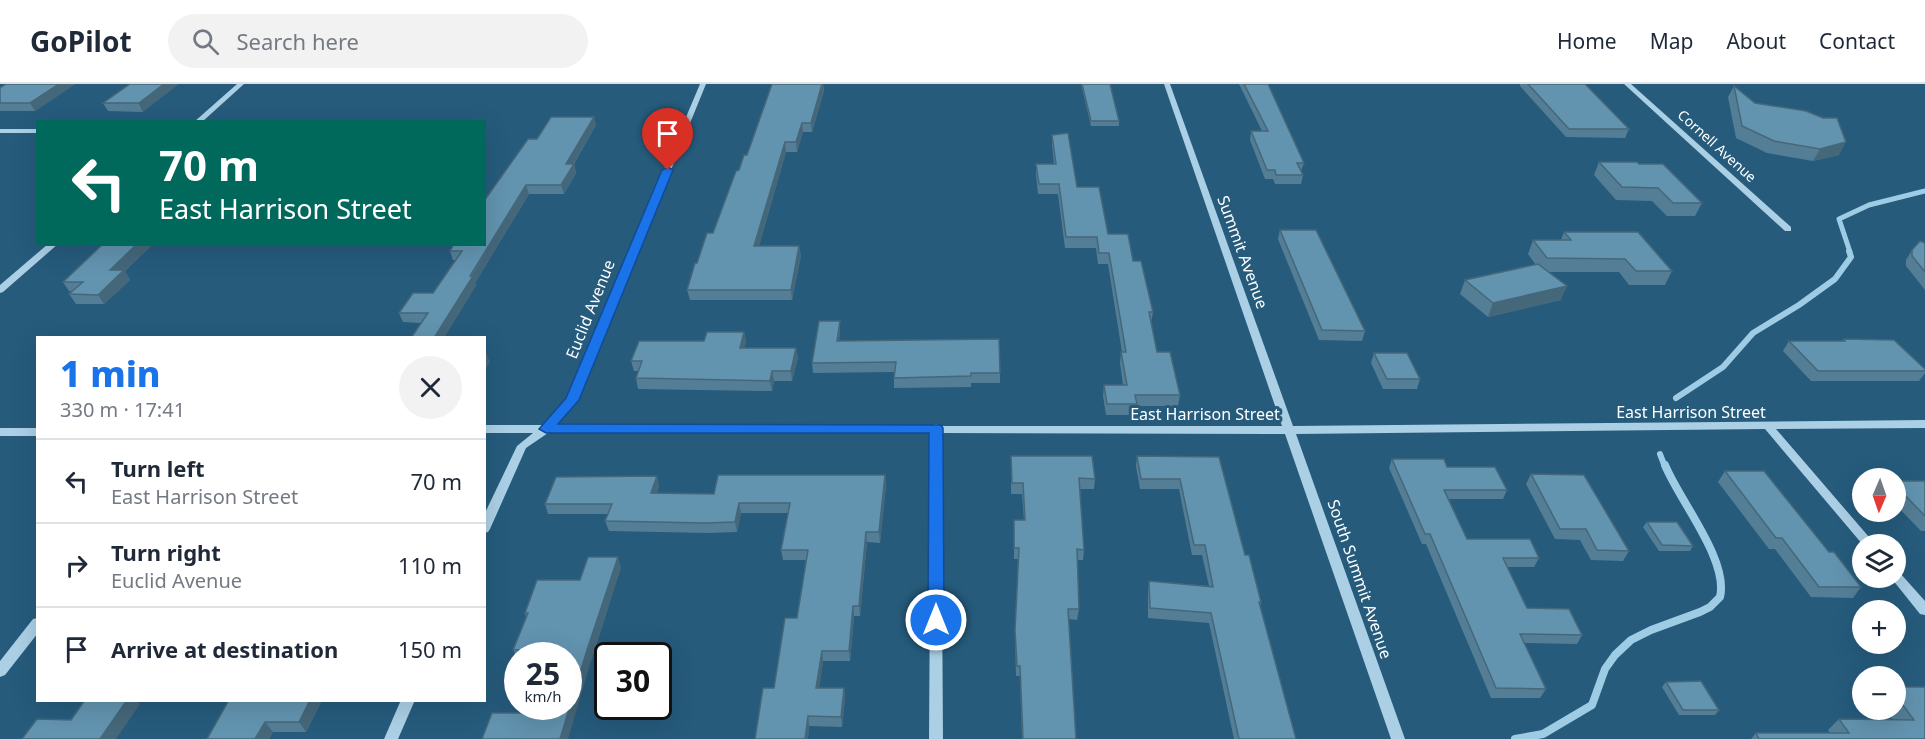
<!DOCTYPE html>
<meta charset="utf-8">
<style>
body{margin:0;font-family:"Noto Sans",sans-serif;background:#f2f2f3;color:#1f2937;height:100vh;display:flex;flex-direction:column;font-size:22px;white-space:nowrap}
*{box-sizing:border-box;margin:0}
p{font-size:20px;color:#747a83}
.icon{flex:none;width:33px;height:33px;fill:none;stroke:currentColor;stroke-width:2;stroke-linecap:round;stroke-linejoin:round}
.map{position:relative;flex:1;overflow:hidden}
.side{position:absolute;left:36px;top:252px;width:450px;height:366px;display:flex;flex-direction:column;background:#fff;border-radius:0px;box-shadow:0 6px 24px #0002}
.side>*{flex:none}
.banner{position:absolute;left:36px;top:36px;width:450px;height:126px;border-radius:0px;box-shadow:0 6px 24px #0002;background:#00695c;color:#fff;overflow:hidden}
.needle{width:39px;rotate:182deg}
.fabs{position:absolute;left:1852px;top:384px;display:grid;gap:12px}
.fabs a{display:grid;place-items:center;width:54px;height:54px;border-radius:50%;background:#fff;box-shadow:0 6px 24px #0002;font-size:30px}
.speed{position:absolute;left:504px;top:558px;display:flex;gap:12px;font-size:30px;font-weight:700;text-align:center}
.speed>*{display:grid;place-content:center;width:78px;height:78px;border-radius:50%;background:#fff;box-shadow:0 6px 24px #0002;line-height:1}
.speed small{font-size:15px;font-weight:400}
.speed .limit{border:3px solid #111;border-radius:9px;background:#fff;color:#111}
.pin{position:absolute;display:grid;place-items:center;width:51px;height:51px;color:#fff;margin:-62px -26px;border-radius:50% 50% 50% 0;rotate:-45deg;box-shadow:0 0 6px #0007}
.pin .icon{rotate:45deg}
.me{position:absolute;width:66px;margin:-33px;rotate:0deg;stroke-linejoin:round;filter:drop-shadow(0 0 4px #0008)}
.turn{display:flex;align-items:center;gap:21px;height:126px;padding:0 24px;font-size:27px}
.turn .icon{width:78px;height:78px;stroke-width:2.5}
.turn b{display:block;font-size:42px;line-height:51px}
.round{display:grid;place-items:center;flex:none;width:63px;height:63px;border-radius:32px;background:#f2f2f3}
.overview{display:flex;align-items:center;justify-content:space-between;height:102px;padding:0 24px}
h1{font-size:36px;font-weight:800;line-height:45px;color:#1a73e8}
ul{padding:0;list-style:none}
li{display:flex;align-items:center;gap:18px;height:84px;padding:0 24px;border-top:2px solid #e0e1e3}
li div{flex:1}
li b{display:block;font-size:22px}
li em{font-style:normal}
header{display:flex;align-items:center;gap:36px;box-sizing:border-box;height:84px;padding:0 30px;background:#fff;border-bottom:2px solid #e0e1e3}
header strong{font-size:28px}
nav{display:flex;gap:33px;margin-inline-start:auto;font-size:21px}
.search{width:420px;height:54px;background:#f2f2f3;display:flex;align-items:center;gap:15px;box-sizing:border-box;padding:0 21px;border-radius:33px;color:#747a83;font-size:22px}
.map>svg:first-child{display:block}
.lines{fill:none;stroke-linecap:round;stroke-linejoin:round}
.stream-far2{stroke:#9fcce5;stroke-width:5}
.stream-far1{stroke:#9fcce5;stroke-width:6}
.stream{stroke:#9fcce5;stroke-width:8}
.minor{fill:#abcfe5;fill-rule:evenodd}
.wall{fill:#547e96}
.shaded-wall{fill:#45677a}
.building{fill:#6293af;stroke:#45677a;stroke-width:1.5}
.route{fill:#1a73e8;stroke:#114b97;stroke-width:1.5}
.labels{text-anchor:middle;stroke-width:6;stroke-linejoin:round;paint-order:stroke}
.far-street-label{font-size:14px;fill:#fff;stroke:#265b7c}
.street-label{font-size:16px;fill:#fff;stroke:#265b7c}
</style>
<header>
<strong>GoPilot</strong>
<div class="search"><svg class="icon" aria-label="search" viewBox="0 0 24 24"><circle cx="10" cy="10" r="6"/><path d="M15 15l6 6"/></svg>Search here</div>
<nav><a>Home</a><a>Map</a><a>About</a><a>Contact</a></nav>
</header>
<div class="map">
<svg width="1925" height="655" viewBox="0 0 1925 655">
<rect width="100%" height="100%" fill="#265b7c"/>
<g class="lines">
<path class="stream-far2" d="M1850 168 1839 135 1869 121 1925 107"/>
<g class="stream-far1">
<path d="M1676 314 1723 283 1753 249 1799 221 1835 195 1851 173 1849 167"/>
<path d="M1660 370 1665 383"/>
</g>
<path class="stream" d="M1515 655 1543 650 1592 621 1605 585 1615 571 1631 556 1651 546 1700 528 1710 523 1720 513C1729 476 1679 416 1665 381"/>
<g class="minor">
<path d="M237 0H244L202 38H194Z"/>
<path d="M700 0H706L577 316 555 342H932L936 340 940 342H1282L1164 0H1170L1293 342 1925 336V344L1776 345 1875 460 1863 461 1765 345 1296 350 1405 655H1391L1285 350 941 349 943 655H929L931 349H548L526 364 490 445 488 448 484 449V431L517 362 533 349H484V341H543L567 315Z"/>
<path d="M1624 0H1631L1791 143V147H1785Z"/>
<rect x="0" y="45" width="38" height="4"/>
<path d="M48 160H58L3 208 0 209V201Z"/>
<rect x="0" y="344" width="38" height="8"/>
<path d="M1896 487 1900 489 1925 517V531L1920 530 1892 495 1891 494H1896Z"/>
<path d="M38 534V549L5 591 0 593V577L33 535Z"/>
<path d="M401 616H415L398 655H384Z"/>
</g>
</g>
<g class="wall">
<path d="M6 0H75L35 27H0V4Z"/>
<path d="M130 0 143 28 108 27 103 19Z"/>
<path d="M772 0H823L824 7 812 48H803L797 68H786L759 162H799L801 172 792 216H690L687 206 697 179 713 149 739 86 747 71Z"/>
<path d="M1081 0H1110L1119 37V42H1091Z"/>
<path d="M1239 0H1268L1304 79 1301 87 1303 91 1301 100H1275L1273 95H1265L1250 56 1251 47H1262Z"/>
<path d="M1520 0H1585L1629 45 1625 54 1566 53 1520 2Z"/>
<path d="M1734 2 1755 19 1839 71 1813 77 1767 69 1736 54 1728 13Z"/>
<path d="M596 41 574 80 576 89 564 110H529L475 199 476 202 421 239 403 238 399 229 433 209 455 176H453L450 167 537 55Z"/>
<path d="M1052 51 1077 103 1108 150 1133 177 1153 228 1151 239 1157 268 1180 311 1178 322H1136L1135 331H1106L1103 312 1104 301H1123L1120 279 1121 268H1122L1108 180H1098L1096 164H1065L1058 110H1038L1036 91V80H1054L1052 61Z"/>
<path d="M1599 78 1639 80 1702 119 1695 132H1667L1652 117 1616 116 1594 91Z"/>
<path d="M1280 146 1365 247 1362 257 1319 256 1278 155Z"/>
<path d="M1564 148 1672 187 1665 201H1629L1619 188H1548L1561 216 1488 233 1460 210 1465 196 1536 181 1528 170 1533 156H1561Z"/>
<path d="M1925 159V206L1906 182V176L1912 166Z"/>
<path d="M103 160 152 161 125 187 130 196 104 220H76L69 210 73 208 69 207 63 198Z"/>
<path d="M840 237V247L839 257 1000 289V299H971V303L894 304V288L813 289 812 279Z"/>
<path d="M744 248 746 258 744 264H796L798 274 792 297H774L772 307 638 305 636 294 638 287H634L631 277 704 257Z"/>
<path d="M1844 255 1925 285V289L1919 297H1811L1783 267 1789 257H1842Z"/>
<path d="M1374 269 1420 295 1417 305H1383L1371 279Z"/>
<path d="M1011 372 1095 395 1094 405H1080L1084 466 1083 476H1077L1079 525 1077 536 1068 535 1076 655H1022L1020 592H1016L1015 556 1018 475H1014V436H1024L1022 410H1011Z"/>
<path d="M1137 372 1219 373 1245 471 1261 518 1260 522 1296 655H1234L1209 539 1148 534V507L1149 497 1209 502 1202 471H1192L1179 405H1140L1136 382Z"/>
<path d="M1392 375 1447 383 1507 406 1503 415H1449L1467 455 1539 474 1534 483H1507L1527 524 1582 551 1577 560 1524 559 1546 605 1540 614H1491L1426 460H1422L1389 384Z"/>
<path d="M1725 387 1829 468 1861 503 1853 514 1811 513 1775 465H1769L1718 398Z"/>
<path d="M1531 390 1629 467 1623 477 1591 476 1580 456 1555 455 1526 400Z"/>
<path d="M885 391 886 401 880 459 867 458 860 532H854L850 577H823L819 604H844L845 614 842 643 809 642 808 655H755L774 604 797 534 806 476H783L781 466 788 429H741L737 448 708 449 609 447 605 437 608 430H548L545 420 657 392 659 402 657 409 714 410Z"/>
<path d="M1896 397H1925V447H1921L1896 421Z"/>
<path d="M1647 438 1693 462 1690 467H1659L1643 443Z"/>
<path d="M621 483 591 577 528 629 568 572H518V575L513 566 526 533 525 529 580 496Z"/>
<path d="M1666 598 1719 626 1715 631H1679L1662 603Z"/>
<path d="M1896 603 1925 655H1751L1756 649H1830L1828 646 1839 635 1893 636 1886 626H1896Z"/>
<path d="M229 616H322L306 648H273L269 655H207Z"/>
</g>
<g class="shaded-wall">
<path d="M59 0H75L35 27 30 19Z"/>
<path d="M164 0H179L143 28 139 19Z"/>
<path d="M822 0 824 7 812 48 811 39Z"/>
<path d="M594 33 596 41 570 86 574 80 576 89 564 110 561 101 566 80Z"/>
<path d="M802 39 803 48 797 68 796 58Z"/>
<path d="M785 58 786 68 756 172 754 162Z"/>
<path d="M1846 58 1839 71 1813 77 1820 65Z"/>
<path d="M526 101 529 110 475 199 476 202 444 254H434Z"/>
<path d="M137 160 152 161 125 187 130 196 104 220 98 211 110 186Z"/>
<path d="M799 162 801 172 792 216 791 206Z"/>
<path d="M1567 202 1561 216 1488 233 1493 219Z"/>
<path d="M840 237V247L837 266V257Z"/>
<path d="M744 248 746 258 742 274 740 264Z"/>
<path d="M796 264 798 274 792 297 791 287Z"/>
<path d="M486 268 490 278 484 288V271Z"/>
<path d="M772 287 774 297 772 307 770 297Z"/>
<path d="M885 391 886 401 880 459 879 448Z"/>
<path d="M657 392 659 402 653 420 651 409Z"/>
<path d="M739 419 741 429 737 448 735 438Z"/>
<path d="M866 448 867 458 860 532 859 522Z"/>
<path d="M618 473 621 483 591 577 568 655H560L587 566Z"/>
<path d="M853 522 854 532 850 577 849 567Z"/>
<path d="M822 567 823 577 818 614 816 604Z"/>
<path d="M844 604 845 614 842 643 841 633Z"/>
<path d="M127 616H137L140 620 116 655H100Z"/>
<path d="M310 616H322L306 648 299 638Z"/>
<path d="M808 632 809 642 808 655H805Z"/>
<path d="M265 638 273 648 269 655H255Z"/>
</g>
<g class="building">
<path d="M6 0H59L30 19H0V4Z"/>
<path d="M130 0H164L139 19H103Z"/>
<path d="M772 0H822L811 39H802L796 58H785L754 162H799L791 206H687L695 179H697L707 149H713L736 87 739 86 744 71H747Z"/>
<path d="M1082 0H1110L1119 37H1091Z"/>
<path d="M1244 0H1268L1304 79H1297L1303 91H1276L1275 86H1267L1251 47H1268Z"/>
<path d="M1528 0H1585L1629 45H1569Z"/>
<path d="M1734 2 1755 19 1806 27 1823 34H1837L1846 58 1820 65 1774 57 1742 42Z"/>
<path d="M551 33H594L566 80H574L561 101H526L470 192H473L434 254H411L428 229H399L413 209H433L462 167H450L454 160H484V117L528 55H537Z"/>
<path d="M1068 49 1077 103H1099L1108 150H1128L1133 177H1141L1153 228H1149L1157 268H1170L1180 311H1135L1137 320H1107L1104 301H1127L1121 268H1126L1109 169H1099L1097 153H1066L1059 100H1039L1036 80H1056L1052 51Z"/>
<path d="M1599 78H1637L1639 80H1663L1702 119H1673L1658 104 1622 103Z"/>
<path d="M1280 146H1316L1365 247 1322 246Z"/>
<path d="M1564 148H1638L1672 187H1636L1625 175 1547 174 1533 156H1571Z"/>
<path d="M1920 157 1925 159V188L1912 172V166Z"/>
<path d="M103 160H137L110 186H124L98 211 69 210 83 198H63Z"/>
<path d="M1538 180 1567 202 1493 219 1465 196Z"/>
<path d="M819 237H840L837 257 999 255 1000 289H971V292L894 294 896 278 812 279Z"/>
<path d="M707 248H744L740 264H796L791 287H772L770 297 636 294 642 277H631L639 257H704Z"/>
<path d="M1844 255 1894 256 1925 285V287H1818L1789 257H1845Z"/>
<path d="M1374 269H1407L1420 295H1387Z"/>
<path d="M1011 372H1092L1095 395 1079 394 1084 466 1077 465 1079 525H1068L1076 655H1023L1020 582H1017L1015 546 1019 464H1014V436H1025L1023 399H1012Z"/>
<path d="M1137 372 1219 373 1245 471H1249L1261 518H1259L1296 655H1239L1211 529 1150 524 1149 497 1213 503 1205 461H1194L1180 395H1141Z"/>
<path d="M1392 375H1444L1447 383H1495L1507 406H1444L1467 455H1530L1539 474H1503L1527 524 1569 525 1582 551 1520 550 1546 605 1496 604 1430 450H1425Z"/>
<path d="M1725 387H1764L1829 468H1834L1861 503H1819L1782 454H1776Z"/>
<path d="M1531 390 1584 391 1629 467 1597 466 1586 445H1560Z"/>
<path d="M718 391H885L879 448H866L859 522H853L849 567H822L816 604H844L841 633 808 632 805 655H755L763 604H774L785 534H797L808 466H781L790 419H739L735 438 705 439 605 437 612 420H545L556 393 657 392 651 409 714 410Z"/>
<path d="M1896 397H1925V432L1896 402Z"/>
<path d="M1647 438H1677L1693 462 1662 461Z"/>
<path d="M588 473H618L587 566 560 655H482L492 629H528L530 622H568V572H539L541 566H513L528 529H525L537 496H580Z"/>
<path d="M1701 597 1719 626H1683L1666 598Z"/>
<path d="M1896 603H1925V655H1759L1756 649H1849L1839 635 1914 636 1896 612Z"/>
<path d="M85 616H127L100 655H22L37 635 71 636Z"/>
<path d="M229 616H310L299 638H265L255 655H207Z"/>
</g>
<path class="route" d="M668 83 673 86 579 316 558 340 941 341 943 344 944 536 942 540 936 542 930 540 928 536 929 349H546L539 345 566 314 662 86Z"/>
<g class="labels">
<g class="far-street-label">
<text transform="translate(1717 62) rotate(42)" y="5">Cornell Avenue</text>
</g>
<g class="street-label">
<text transform="translate(1243 168) rotate(70)" y="6">Summit Avenue</text>
<text transform="translate(590 225) rotate(-68)" y="6">Euclid Avenue</text>
<text x="1691" y="334">East Harrison Street</text>
<text x="1205" y="336">East Harrison Street</text>
<text transform="translate(1360 495) rotate(71)" y="6">South Summit Avenue</text>
</g>
</g>
</svg>
<div class="fabs">
<a><svg class="needle" viewBox="-14 -14 28 28"><path d="M0-13l5 13h-10z" fill="#e53935"/><path d="M0 13l5-13h-10z" fill="#747a83"/></svg></a>
<a><svg class="icon" aria-label="layers" viewBox="0 0 24 24"><path d="M12 4l9 5-9 5-9-5zM3 14l9 5 9-5"/></svg></a>
<a>+</a>
<a>−</a>
</div>
<div class="speed"><div>25<small>km/h</small></div><div class="limit">30</div></div>
<div class="pin" style="left:668px;top:86px;background:#d93025"><svg class="icon" aria-label="arrive" viewBox="0 0 24 24"><path d="M6 21V4h12l-3 4 3 4H6"/></svg></div>
<svg class="me" style="left:936px;top:536px" viewBox="-20 -20 40 40"><circle r="17" fill="#1a73e8" stroke="#fff" stroke-width="3"/><path d="M0-11L8 9 0 5-8 9z" fill="#fff"/></svg>
<div class="banner">
<div class="turn"><svg class="icon" aria-label="left" viewBox="0 0 24 24"><path d="M17 20v-9H6M10 6l-5 5 5 5"/></svg><div><b>70 m</b>East Harrison Street</div></div>
</div>
<section class="side">
<div class="overview"><div><h1>1 min</h1><p>330 m · 17:41</p></div><a class="round"><svg class="icon" aria-label="close" viewBox="0 0 24 24"><path d="M6 6l12 12M18 6L6 18"/></svg></a></div>
<ul>
<li><svg class="icon" aria-label="left" viewBox="0 0 24 24"><path d="M17 20v-9H6M10 6l-5 5 5 5"/></svg><div><b>Turn left</b><p>East Harrison Street</p></div><em>70 m</em></li>
<li><svg class="icon" aria-label="right" viewBox="0 0 24 24"><path d="M7 20v-9h11M14 6l5 5-5 5"/></svg><div><b>Turn right</b><p>Euclid Avenue</p></div><em>110 m</em></li>
<li><svg class="icon" aria-label="arrive" viewBox="0 0 24 24"><path d="M6 21V4h12l-3 4 3 4H6"/></svg><div><b>Arrive at destination</b></div><em>150 m</em></li>
</ul>
</section>
</div>
